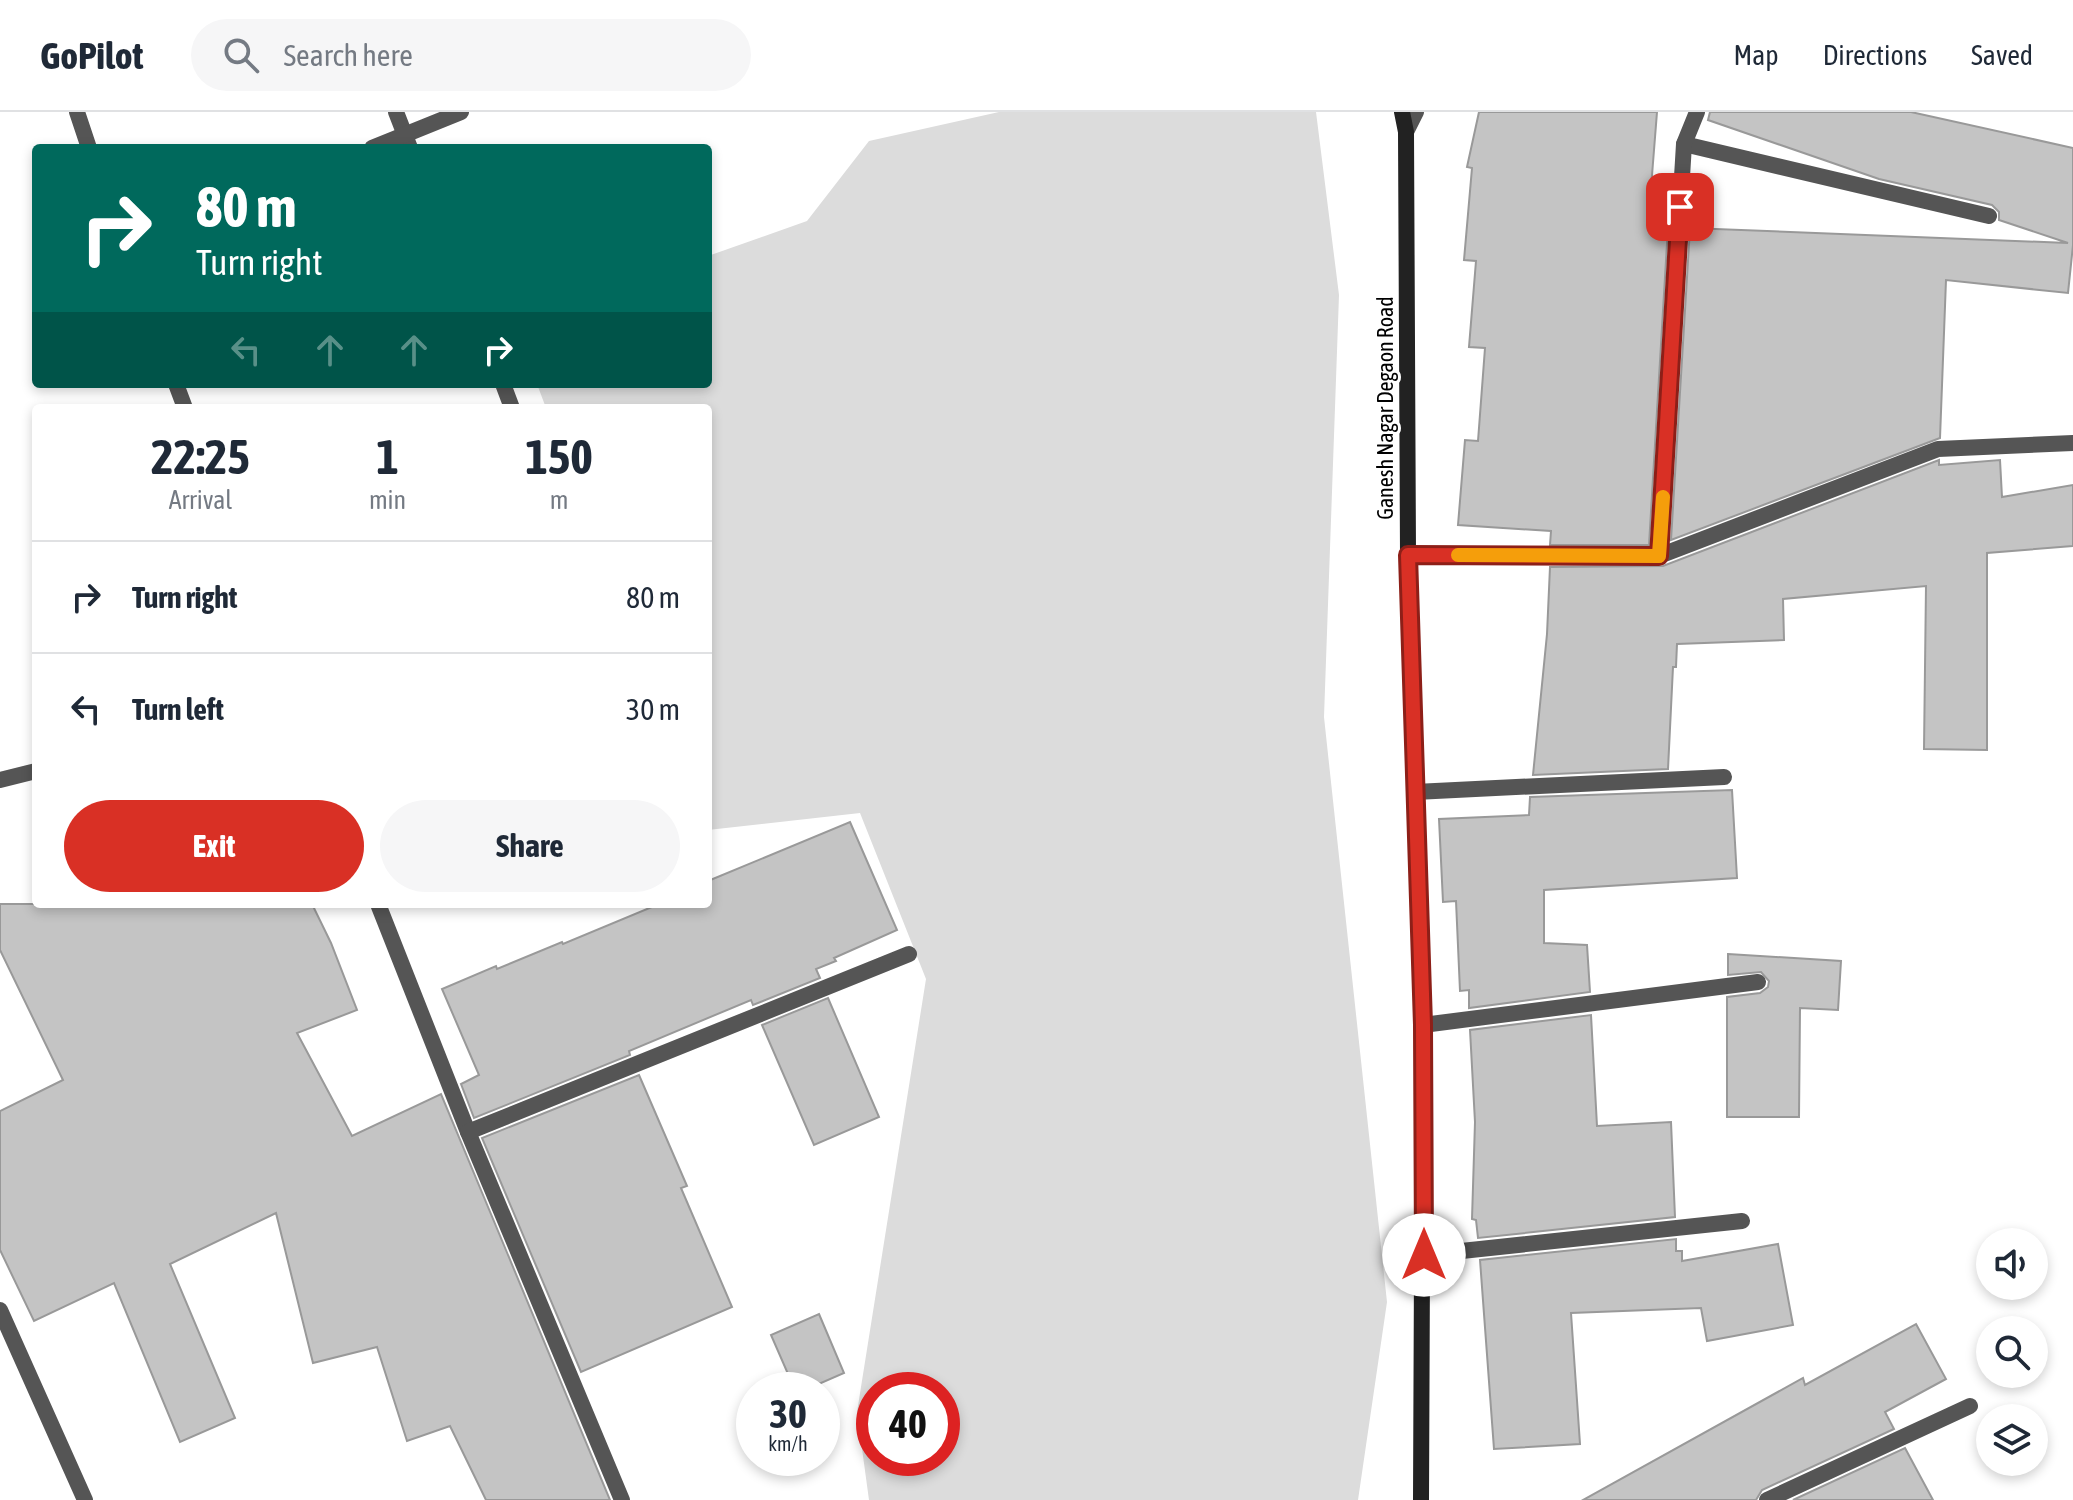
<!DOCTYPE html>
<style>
body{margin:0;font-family:"Asap Condensed",sans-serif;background:#f6f6f7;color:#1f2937;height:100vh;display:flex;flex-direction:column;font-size:30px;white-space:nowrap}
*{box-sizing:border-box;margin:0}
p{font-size:26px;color:#747a83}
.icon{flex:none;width:44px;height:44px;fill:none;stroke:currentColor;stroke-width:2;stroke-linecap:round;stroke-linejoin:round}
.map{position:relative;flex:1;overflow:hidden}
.panel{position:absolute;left:32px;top:292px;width:680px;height:504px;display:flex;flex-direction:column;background:#fff;border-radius:8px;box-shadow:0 4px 12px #0003}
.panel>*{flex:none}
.banner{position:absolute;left:32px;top:32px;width:680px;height:244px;border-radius:8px;box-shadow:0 4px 12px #0003;background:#00695c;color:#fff;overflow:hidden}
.tools{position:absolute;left:1976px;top:1116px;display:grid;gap:16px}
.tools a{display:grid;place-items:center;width:72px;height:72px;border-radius:50%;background:#fff;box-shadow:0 4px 12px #0003;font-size:40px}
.speed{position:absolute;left:736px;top:1260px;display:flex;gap:16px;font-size:40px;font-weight:700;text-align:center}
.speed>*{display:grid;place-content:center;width:104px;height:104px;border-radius:50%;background:#fff;box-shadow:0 4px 12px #0003;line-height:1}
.speed small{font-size:20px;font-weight:400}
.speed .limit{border:12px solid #d22;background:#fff;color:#111}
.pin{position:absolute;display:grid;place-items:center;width:68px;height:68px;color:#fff;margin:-34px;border-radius:16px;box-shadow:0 4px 12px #0006}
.me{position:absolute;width:88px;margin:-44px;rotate:0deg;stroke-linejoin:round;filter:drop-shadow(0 0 6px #0008)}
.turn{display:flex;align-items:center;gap:28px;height:168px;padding:0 32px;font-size:36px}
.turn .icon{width:104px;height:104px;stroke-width:2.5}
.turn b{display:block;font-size:56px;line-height:68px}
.lanes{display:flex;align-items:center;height:76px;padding:0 32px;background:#0003;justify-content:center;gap:40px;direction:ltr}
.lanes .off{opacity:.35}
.eta{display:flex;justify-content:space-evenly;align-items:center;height:136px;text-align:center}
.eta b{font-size:48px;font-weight:700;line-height:56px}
.button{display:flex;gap:16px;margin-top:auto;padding:16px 32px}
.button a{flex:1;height:92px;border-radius:48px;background:#d93025;color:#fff;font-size:32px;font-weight:700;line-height:92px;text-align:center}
.button a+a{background:#f6f6f7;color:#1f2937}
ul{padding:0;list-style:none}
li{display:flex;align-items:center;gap:24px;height:112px;padding:0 32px;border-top:2px solid #e0e1e3}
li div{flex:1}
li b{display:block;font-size:30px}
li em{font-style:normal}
header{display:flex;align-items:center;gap:48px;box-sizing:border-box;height:112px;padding:0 40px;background:#fff;border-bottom:2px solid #e0e1e3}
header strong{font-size:38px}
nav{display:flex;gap:44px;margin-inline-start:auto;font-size:28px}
.search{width:560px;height:72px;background:#f6f6f7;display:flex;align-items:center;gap:20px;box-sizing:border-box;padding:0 28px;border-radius:44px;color:#747a83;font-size:30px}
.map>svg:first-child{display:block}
.green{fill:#dcdcdc;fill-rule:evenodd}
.building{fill:#c4c4c4;stroke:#999;stroke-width:2}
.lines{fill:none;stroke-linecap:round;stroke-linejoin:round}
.street{stroke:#555;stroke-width:16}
.secondary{stroke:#222;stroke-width:16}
.route-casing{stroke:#8d1f18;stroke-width:20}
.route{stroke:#d93025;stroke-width:14}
.slow{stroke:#f59e0b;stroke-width:14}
.labels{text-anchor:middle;stroke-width:6;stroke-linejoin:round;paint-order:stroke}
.street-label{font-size:22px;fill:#000;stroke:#fff}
</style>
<header>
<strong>GoPilot</strong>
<div class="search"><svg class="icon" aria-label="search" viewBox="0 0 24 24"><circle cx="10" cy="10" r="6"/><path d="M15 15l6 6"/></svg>Search here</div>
<nav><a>Map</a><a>Directions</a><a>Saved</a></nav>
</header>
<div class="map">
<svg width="2073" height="1388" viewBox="0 0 2073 1388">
<rect width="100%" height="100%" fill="#fff"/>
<path class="green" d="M999 0H1316L1339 183 1324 605 1387 1190 1358 1388H869L857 1300 926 867 860 701 708 718V296H546L537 272H708V144L807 109 869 29ZM874 1278H942V1346H874Z"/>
<g class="building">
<path d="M1479 0H1657L1648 114 1668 115 1649 433H1550L1551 419 1458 413 1465 328 1478 329 1485 236 1469 235 1476 149 1464 148 1472 56 1467 55Z"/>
<path d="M1710 0H1911L2073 36V133L2068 181 1946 168 1940 326 1671 428 1690 116 2068 131 1999 108V100L1992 93 1879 67 1708 8Z"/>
<path d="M1939 348V353L2000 348 2002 385 2073 373V434L1987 441V638L1924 637 1926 474 1783 487 1784 528 1677 532 1676 555H1673L1668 657 1533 663 1547 522 1550 455 1663 454Z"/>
<path d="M1732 678 1737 766 1544 778V831L1587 833 1590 880 1469 896V878L1460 879 1456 789 1443 790 1439 707 1529 703 1530 685Z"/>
<path d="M850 710 897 818 834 846 836 849 816 857 820 866 753 893 751 888 629 939 630 943 474 1006 461 972 479 963 442 877 496 854 497 857 562 830 563 832 659 792H708V769Z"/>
<path d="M0 792H312L331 831 357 898 297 921 352 1024 441 982 610 1388H486L450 1314 407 1329 377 1235 313 1251 276 1101 170 1152 235 1306 180 1330 114 1171 34 1209 0 1138V999L63 968 0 838Z"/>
<path d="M1728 842 1841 849 1838 898 1800 896 1799 1005H1727V885L1760 881 1768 875 1769 869 1761 860 1728 863Z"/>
<path d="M828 886 879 1005 814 1033 762 913Z"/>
<path d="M1591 903 1597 1014 1671 1010 1675 1105 1478 1126 1476 1108 1472 1107 1475 1010 1470 918Z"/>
<path d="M639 963 687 1074 681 1076 732 1195 581 1260 482 1026Z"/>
<path d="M1676 1127V1139H1682V1149L1778 1132 1793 1213 1707 1229 1701 1196 1571 1201 1580 1332 1494 1337 1480 1148Z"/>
<path d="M819 1202 844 1261 805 1278H795L771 1223Z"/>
<path d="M1916 1212 1946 1267 1885 1300 1894 1317 1762 1378 1756 1388H1583L1803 1266 1805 1273Z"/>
<path d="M1905 1336 1933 1388H1793Z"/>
</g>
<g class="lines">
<g class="street">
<path d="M77 0 89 36"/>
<path d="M396 0 410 36"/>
<path d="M1406 20 1416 0"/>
<path d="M1684 32 1989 104"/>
<path d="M372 36 461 0"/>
<path d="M176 272 185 296"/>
<path d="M503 272 512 296"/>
<path d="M1408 443 1659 444 1938 337 2073 331"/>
<path d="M1659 444 1684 32 1697 0"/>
<path d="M0 668 36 659"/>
<path d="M1415 680 1724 665"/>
<path d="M378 792 468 1020 622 1388"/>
<path d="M1423 913 1758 870"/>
<path d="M468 1020 909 842"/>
<path d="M1424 1143 1742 1109"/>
<path d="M0 1198 85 1388"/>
<path d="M1767 1388 1970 1294"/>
</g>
<path class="secondary" d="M1402 0 1406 20 1408 443 1423 913 1421 1388"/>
</g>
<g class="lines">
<defs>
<path id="route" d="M1424 1143 1423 913 1408 443 1659 444 1680 95"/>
</defs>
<use href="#route" class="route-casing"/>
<use href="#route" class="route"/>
<path class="slow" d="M1458 443 1659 444 1663 385"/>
</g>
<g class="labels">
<g class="street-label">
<text transform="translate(1385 296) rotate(-90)" y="8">Ganesh Nagar Degaon Road</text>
</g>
</g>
</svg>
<div class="tools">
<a><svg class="icon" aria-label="sound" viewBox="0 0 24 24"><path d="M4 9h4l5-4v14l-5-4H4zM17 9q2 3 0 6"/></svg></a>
<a><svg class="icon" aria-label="search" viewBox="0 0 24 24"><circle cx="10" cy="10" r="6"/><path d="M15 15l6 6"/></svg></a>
<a><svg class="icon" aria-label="layers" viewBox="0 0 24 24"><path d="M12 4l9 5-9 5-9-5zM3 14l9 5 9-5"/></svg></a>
</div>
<div class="speed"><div>30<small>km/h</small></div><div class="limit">40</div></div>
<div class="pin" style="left:1680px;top:95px;background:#d93025"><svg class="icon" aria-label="arrive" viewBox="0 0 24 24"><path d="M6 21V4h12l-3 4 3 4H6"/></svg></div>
<svg class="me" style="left:1424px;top:1143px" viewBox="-20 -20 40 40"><circle r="19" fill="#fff"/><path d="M0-13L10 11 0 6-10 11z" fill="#d93025"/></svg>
<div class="banner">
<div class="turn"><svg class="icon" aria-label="right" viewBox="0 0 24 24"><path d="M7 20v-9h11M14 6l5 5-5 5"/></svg><div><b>80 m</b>Turn right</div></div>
<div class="lanes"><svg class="icon off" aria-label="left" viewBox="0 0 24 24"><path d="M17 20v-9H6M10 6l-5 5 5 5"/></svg><svg class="icon off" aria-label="ahead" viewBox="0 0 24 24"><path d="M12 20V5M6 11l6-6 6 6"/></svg><svg class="icon off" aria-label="ahead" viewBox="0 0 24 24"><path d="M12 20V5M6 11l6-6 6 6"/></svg><svg class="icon" aria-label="right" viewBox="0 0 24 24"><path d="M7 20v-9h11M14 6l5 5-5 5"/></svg></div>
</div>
<section class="panel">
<div class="eta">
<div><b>22:25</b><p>Arrival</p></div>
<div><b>1</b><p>min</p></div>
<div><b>150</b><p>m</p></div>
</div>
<ul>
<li><svg class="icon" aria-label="right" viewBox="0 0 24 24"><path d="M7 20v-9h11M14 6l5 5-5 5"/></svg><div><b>Turn right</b></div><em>80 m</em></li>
<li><svg class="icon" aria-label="left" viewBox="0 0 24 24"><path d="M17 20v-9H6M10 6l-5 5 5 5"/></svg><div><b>Turn left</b></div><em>30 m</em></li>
</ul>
<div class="button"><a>Exit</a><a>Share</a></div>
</section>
</div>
